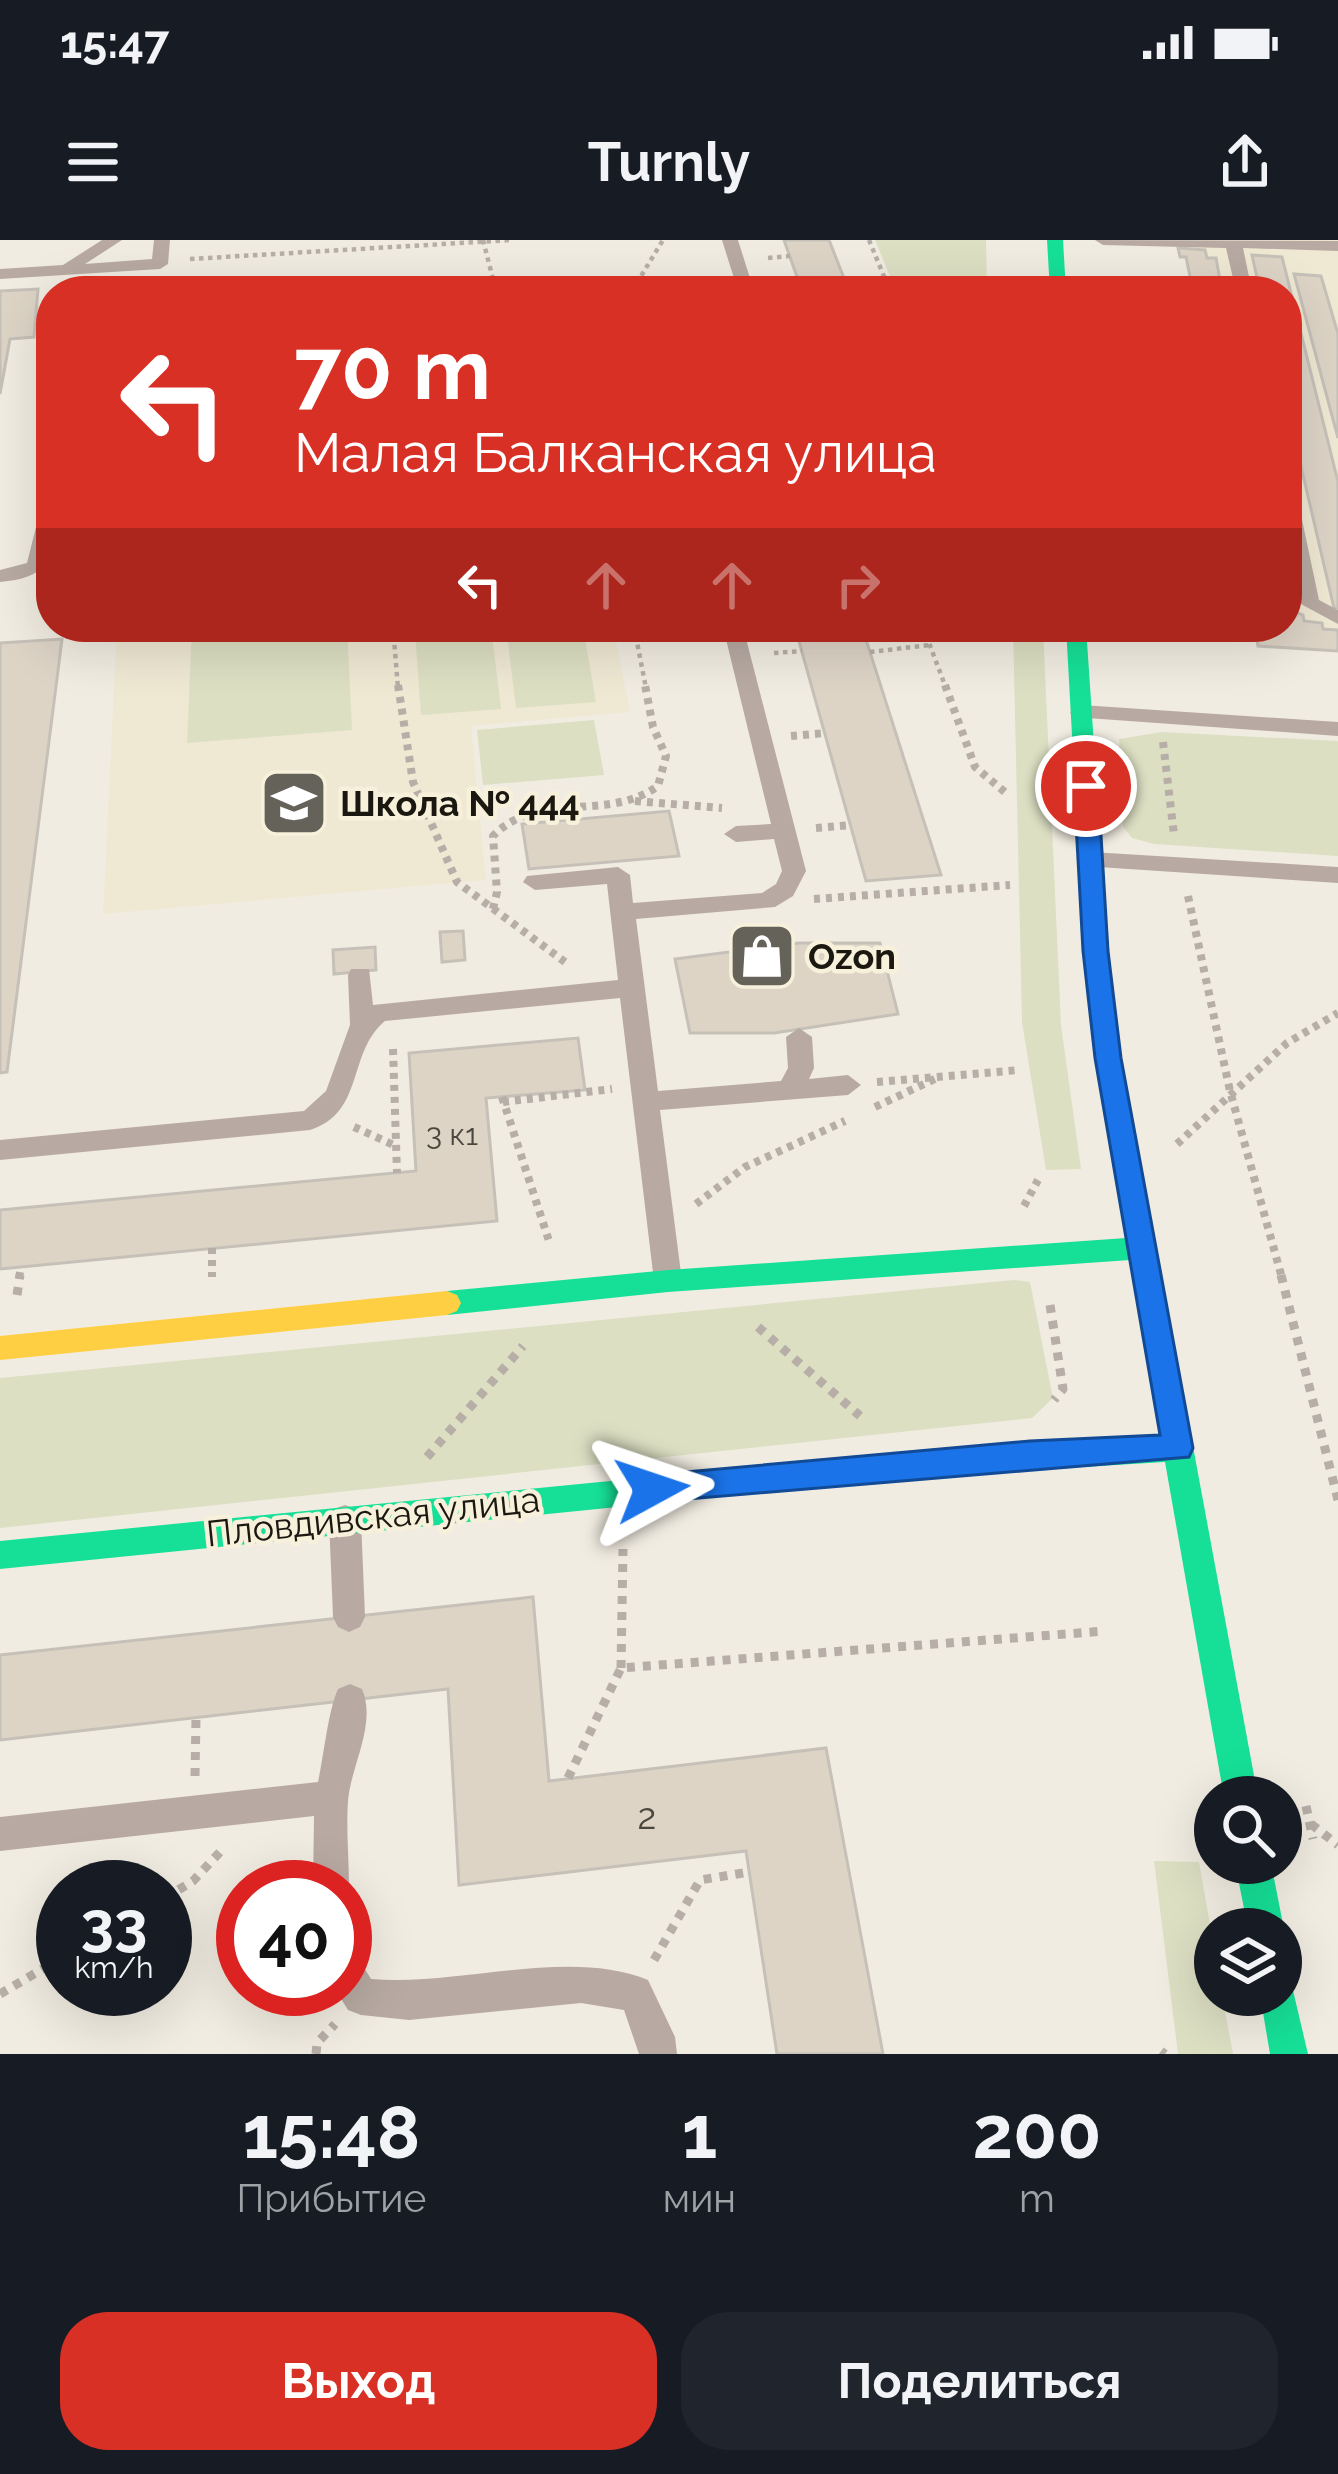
<!DOCTYPE html>
<html lang="ru">
<meta charset="utf-8">
<style>
body{margin:0;font-family:Raleway,sans-serif;background:#20242c;color:#f1f3f6;height:100vh;display:flex;flex-direction:column;font-size:45px;white-space:nowrap}
*{box-sizing:border-box;margin:0}
p{font-size:39px;color:#9ea1a6}
.icon{flex:none;width:66px;height:66px;fill:none;stroke:currentColor;stroke-width:2;stroke-linecap:round;stroke-linejoin:round}
.map{position:relative;height:1814px;overflow:hidden}
.drawer{display:flex;flex-direction:column;background:#171b24;flex:1}
.drawer>*{flex:none}
.hud{position:absolute;left:36px;top:36px;width:1266px;height:366px;border-radius:48px;box-shadow:0 12px 48px #0002;background:#d93025;color:#fff;overflow:hidden}
.controls{position:absolute;left:1194px;top:1536px;display:grid;gap:24px}
.controls a{display:grid;place-items:center;width:108px;height:108px;border-radius:50%;background:#171b24;box-shadow:0 12px 48px #0002;font-size:60px}
.speed{position:absolute;left:36px;top:1620px;display:flex;gap:24px;font-size:60px;font-weight:700;text-align:center}
.speed>*{display:grid;place-content:center;width:156px;height:156px;border-radius:50%;background:#171b24;box-shadow:0 12px 48px #0002;line-height:1}
.speed small{font-size:30px;font-weight:400}
.speed .limit{border:18px solid #d22;background:#fff;color:#111}
.pin{position:absolute;display:grid;place-items:center;width:102px;height:102px;color:#fff;margin:-51px;border:6px solid #fff;border-radius:50%;box-shadow:0 3px 12px #0007}
.me{position:absolute;width:132px;margin:-66px;rotate:85deg;stroke-linejoin:round;filter:drop-shadow(0 0 9px #0008)}
.turn{display:flex;align-items:center;gap:42px;height:252px;padding:0 60px;font-size:54px}
.turn .icon{width:156px;height:156px;stroke-width:2.5}
.turn b{display:block;font-size:84px;line-height:102px}
.lanes{display:flex;align-items:center;height:114px;padding:0 60px;background:#0003;justify-content:center;gap:60px;direction:ltr}
.lanes .off{opacity:.35}
.eta{display:flex;justify-content:space-evenly;align-items:center;height:204px;text-align:center}
.eta b{font-size:72px;font-weight:700;line-height:84px}
.primary-button{display:flex;gap:24px;margin-top:auto;padding:24px 60px}
.primary-button a{flex:1;height:138px;border-radius:48px;background:#d93025;color:#fff;font-size:48px;font-weight:700;line-height:138px;text-align:center}
.primary-button a+a{background:#20242c;color:#f1f3f6}
.status{display:flex;justify-content:space-between;align-items:center;height:84px;padding:0 60px;background:#171b24;direction:ltr}
.status svg{height:33px;fill:currentColor}
header{display:flex;justify-content:space-between;align-items:center;height:156px;padding:0 60px;background:#171b24;font-size:54px;font-weight:700}
.map>svg:first-child{display:block}
.built{fill:#efe8d3}
.green{fill:#dcdfc2}
.building{fill:#ddd4c6;stroke:#c6c1b8;stroke-width:3}
.lines{fill:none;stroke-linecap:round;stroke-linejoin:round}
.path-far2{stroke:#b7afa7;stroke-width:4.5;stroke-dasharray:4.5 4.5;stroke-linecap:butt}
.path-far1{stroke:#b7afa7;stroke-width:8;stroke-dasharray:6 6;stroke-linecap:butt}
.path{stroke:#b7afa7;stroke-width:9;stroke-dasharray:8 8;stroke-linecap:butt}
.lane{fill:#b8aaa3;fill-rule:evenodd}
.fast{fill:#16e098;fill-rule:evenodd}
.slow{fill:#ffcf43;fill-rule:evenodd}
.route{fill:#1a73e8;stroke:#114b97;stroke-width:3}
.labels{text-anchor:middle;stroke-width:9;stroke-linejoin:round;paint-order:stroke}
.number-label{font-size:30px;fill:#4b473e}
.poi-label{font-size:36px;font-weight:bold;fill:#1a1810;stroke:#f7f0db;text-anchor:start}
.street-label{font-size:36px;fill:#1a1810;stroke:#f7f0db}
.near-number-label{font-size:36px;fill:#4b473e}
</style>
<div class="status"><b>15:47</b><svg viewBox="0 0 49 12"><path d="M0 12V9h3v3zM5 12V6h3v6zM10 12V3h3v9zM15 12V0h3v12zM26 1h20v11H26zM47 4h2v5h-2z"/></svg></div>
<header><svg class="icon" aria-label="menu" viewBox="0 0 24 24"><path d="M4 6h16M4 12h16M4 18h16"/></svg>Turnly<svg class="icon" aria-label="share" viewBox="0 0 24 24"><path d="M12 15V3M7 8l5-5 5 5M5 13v7h14v-7"/></svg></header>
<div class="map">
<svg width="1338" height="1814" viewBox="0 0 1338 1814">
<rect width="100%" height="100%" fill="#f1ece1"/>
<g class="built">
<path d="M1184 0H1338V407L1235 400 1233 387H1287V51H1191Z"/>
<path d="M117 387H613L630 472 471 486 486 640 103 674Z"/>
</g>
<g class="green">
<path d="M875 0H986L987 51H896Z"/>
<path d="M192 387H347L352 490 187 503Z"/>
<path d="M430 387H491L501 469 421 475 415 392 429 391Z"/>
<path d="M506 387H583L596 462 516 468Z"/>
<path d="M1013 387H1043L1061 785 1081 929 1046 930 1022 782Z"/>
<path d="M594 480 604 535 483 545 477 490Z"/>
<path d="M1162 492 1338 501V616L1154 604 1132 598 1123 587 1119 499Z"/>
<path d="M1014 1040 1030 1042 1053 1158 1032 1178 0 1288V1138Z"/>
<path d="M1154 1621 1199 1622 1215 1713V1755H1222L1233 1814H1178Z"/>
</g>
<g class="building">
<path d="M784 0H829L849 51H802Z"/>
<path d="M1178 8 1205 10 1207 18H1216L1222 51H1193L1186 17H1180Z"/>
<path d="M1252 15 1282 17 1338 242V368H1334L1287 166V51H1260Z"/>
<path d="M1294 34 1321 36 1338 94V198Z"/>
<path d="M38 49 34 97 10 99 0 154V51Z"/>
<path d="M1287 369 1303 375 1304 381 1322 383 1323 389 1338 390V411L1258 406 1255 387H1287Z"/>
<path d="M795 387H862L941 635 866 641Z"/>
<path d="M62 399 7 832 0 833V403Z"/>
<path d="M669 571 679 616 529 629 522 584Z"/>
<path d="M463 691 465 720 442 722 440 692Z"/>
<path d="M799 703H880L898 774 774 793H690L675 719Z"/>
<path d="M375 707 376 730 334 734 333 710Z"/>
<path d="M578 798 585 850 486 858 497 981 0 1029V970L416 931 409 813Z"/>
<path d="M533 1357 549 1541 826 1508 883 1814H777L746 1611 459 1645 448 1449 0 1500V1415Z"/>
</g>
<g class="lines">
<g class="path-far2">
<path d="M483 0 496 51"/>
<path d="M869 0 890 51"/>
<path d="M768 18 790 16"/>
<path d="M190 19 511 0"/>
<path d="M632 51 663 0"/>
<path d="M49 242 51 197"/>
<path d="M393 387 398 448"/>
<path d="M634 387 646 448"/>
<path d="M923 387 946 448"/>
<path d="M870 412 930 405"/>
<path d="M774 413 802 411"/>
</g>
<g class="path-far1">
<path d="M398 445 413 542 457 642 565 722"/>
<path d="M945 445 975 527 1006 553"/>
<path d="M791 496 825 493"/>
<path d="M1163 502 1174 595"/>
<path d="M635 561 722 568"/>
<path d="M816 588 851 585"/>
<path d="M1188 656 1230 851 1282 1038"/>
<path d="M814 659 1010 645"/>
<path d="M493 669 497 652 493 596C539 549 606 583 658 546L666 516 653 487 645 445"/>
<path d="M771 686 774 705"/>
<path d="M393 809 397 933"/>
<path d="M877 842 1019 830"/>
<path d="M502 857 550 1004"/>
<path d="M503 862 612 849"/>
<path d="M875 867 939 837"/>
<path d="M354 887 396 906"/>
<path d="M1177 904 1287 803 1338 773"/>
<path d="M696 964 745 927 845 881"/>
<path d="M1024 966 1038 940"/>
<path d="M212 1008V1037"/>
<path d="M19 1038 21 1027"/>
</g>
<g class="path">
<path d="M1281 1035 1338 1260"/>
<path d="M17 1055 20 1035"/>
<path d="M1050 1065 1063 1149 1054 1160"/>
<path d="M758 1087 860 1176"/>
<path d="M427 1217 523 1106"/>
<path d="M621 1428 623 1309"/>
<path d="M195 1536 196 1478"/>
<path d="M568 1538 621 1428 1105 1391"/>
<path d="M1306 1566 1313 1599"/>
<path d="M1311 1584 1338 1605"/>
<path d="M165 1658 193 1641 220 1612"/>
<path d="M654 1720 700 1640 749 1632"/>
<path d="M0 1754 63 1717"/>
<path d="M1161 1811 1165 1814"/>
<path d="M316 1814 317 1803 335 1784"/>
</g>
<g class="lane">
<path d="M102 0H122L85 24 152 19 154 0H170L168 24 160 29 0 39V29L63 25Z"/>
<path d="M722 0H738L754 51H738Z"/>
<path d="M1095 0 1338 1V11L1243 8 1252 51H1236L1226 8 1103 5Z"/>
<path d="M1287 250 1297 256 1319 360 1338 370V384L1299 363 1287 304Z"/>
<path d="M51 261C51 311 59 337 0 342V330L27 323 41 267Z"/>
<path d="M723 387H743L806 631 793 656 775 667 636 679 658 851 781 841 788 828 786 797 799 788 812 797 814 828 809 839 848 835 861 845 848 855 660 870 682 1041 678 1049H658L654 1041 620 758 385 781C347 812 365 873 310 890L0 920V900L304 871 326 851 350 785 348 735 351 729H369L373 765 618 740 607 644 535 650 523 642 527 636 618 627 630 635 633 663 762 653 776 644 782 631 774 599 736 602 724 594 736 586 771 584Z"/>
<path d="M1081 465 1338 482V496L1073 477 1070 472Z"/>
<path d="M1091 612 1338 627V643L1083 626 1079 620 1083 614Z"/>
<path d="M345 1265 356 1269 361 1279 365 1377 360 1387 349 1392 338 1387 333 1377 329 1279 334 1269Z"/>
<path d="M350 1444 362 1449C377 1484 351 1525 348 1561 346 1589 349 1619 349 1647L345 1656V1647H313L314 1576 0 1611V1577L318 1542C324 1515 328 1471 338 1449Z"/>
<path d="M345 1713 358 1718 371 1739C458 1747 568 1707 648 1740L675 1797 677 1814H639L624 1770 581 1763 409 1780 361 1775 348 1770 335 1749H345Z"/>
</g>
<g class="fast">
<path d="M1047 0H1063L1066 51H1050Z"/>
<path d="M1066 387H1086L1108 711 1121 818 1258 1557H1224L1165 1222 916 1237 0 1329V1301L916 1211 1161 1196 1130 1020 668 1052 447 1075 437 1071 433 1063 437 1055 447 1051 668 1030 1126 998 1095 818 1084 711Z"/>
<path d="M1235 1623H1271L1284 1689 1281 1696V1689H1248Z"/>
<path d="M1281 1738 1291 1742 1308 1814H1270L1260 1755H1281Z"/>
</g>
<path class="slow" d="M447 1051 457 1055 461 1063 457 1071 447 1075 0 1120V1096Z"/>
</g>
<path class="route" d="M1086 539 1098 546 1108 711 1121 818 1193 1208 1189 1217 652 1262 641 1259 636 1249 641 1239 652 1235 1030 1201 1160 1195 1095 818 1083 711 1074 546Z"/>
<defs>
<symbol id="school-square" viewBox="-11 -11 22 22"><rect x="-9" y="-9" width="18" height="18" rx="4" fill="#656259" stroke="#f7f0db"/><path d="M0-5L7-2L0 1L-7-2ZM-4 1L0 2.5L4 1V4Q0 6-4 4Z" fill="#fff"/></symbol>
<symbol id="shop-square" viewBox="-11 -11 22 22"><rect x="-9" y="-9" width="18" height="18" rx="4" fill="#656259" stroke="#f7f0db"/><path d="M-5-2.5h2.3a2.7 3.5 0 0 1 5.4 0H5L5.5 6h-11ZM-1.5-2.5h3a1.5 2.3 0 0 0-3 0Z" fill="#fff"/></symbol>
</defs>
<g fill-rule="evenodd">
<use href="#school-square" x="256" y="525" width="76" height="76"/>
<use href="#shop-square" x="724" y="678" width="76" height="76"/>
</g>
<g class="labels">
<g class="number-label">
<text x="452" y="905">3 к1</text>
</g>
<g class="poi-label">
<text x="340" y="576">Школа № 444</text>
<text x="808" y="729">Ozon</text>
</g>
<g class="street-label">
<text transform="translate(373 1276) rotate(-6)" y="13">Пловдивская улица</text>
</g>
<g class="near-number-label">
<text x="647" y="1589">2</text>
</g>
</g>
</svg>
<div class="controls">
<a><svg class="icon" aria-label="search" viewBox="0 0 24 24"><circle cx="10" cy="10" r="6"/><path d="M15 15l6 6"/></svg></a>
<a><svg class="icon" aria-label="layers" viewBox="0 0 24 24"><path d="M12 4l9 5-9 5-9-5zM3 14l9 5 9-5"/></svg></a>
</div>
<div class="speed"><div>33<small>km/h</small></div><div class="limit">40</div></div>
<div class="pin" style="left:1086px;top:546px;background:#d93025"><svg class="icon" aria-label="arrive" viewBox="0 0 24 24"><path d="M6 21V4h12l-3 4 3 4H6"/></svg></div>
<svg class="me" style="left:652px;top:1249px" viewBox="-20 -20 40 40"><path d="M0-17L14 15 0 8-14 15z" fill="#1a73e8" stroke="#fff" stroke-width="4"/></svg>
<div class="hud">
<div class="turn"><svg class="icon" aria-label="left" viewBox="0 0 24 24"><path d="M17 20v-9H6M10 6l-5 5 5 5"/></svg><div><b>70 m</b>Малая Балканская улица</div></div>
<div class="lanes"><svg class="icon" aria-label="left" viewBox="0 0 24 24"><path d="M17 20v-9H6M10 6l-5 5 5 5"/></svg><svg class="icon off" aria-label="ahead" viewBox="0 0 24 24"><path d="M12 20V5M6 11l6-6 6 6"/></svg><svg class="icon off" aria-label="ahead" viewBox="0 0 24 24"><path d="M12 20V5M6 11l6-6 6 6"/></svg><svg class="icon off" aria-label="right" viewBox="0 0 24 24"><path d="M7 20v-9h11M14 6l5 5-5 5"/></svg></div>
</div>
</div>
<section class="drawer">
<div class="eta">
<div><b>15:48</b><p>Прибытие</p></div>
<div><b>1</b><p>мин</p></div>
<div><b>200</b><p>m</p></div>
</div>
<div class="primary-button"><a>Выход</a><a>Поделиться</a></div>
</section>
